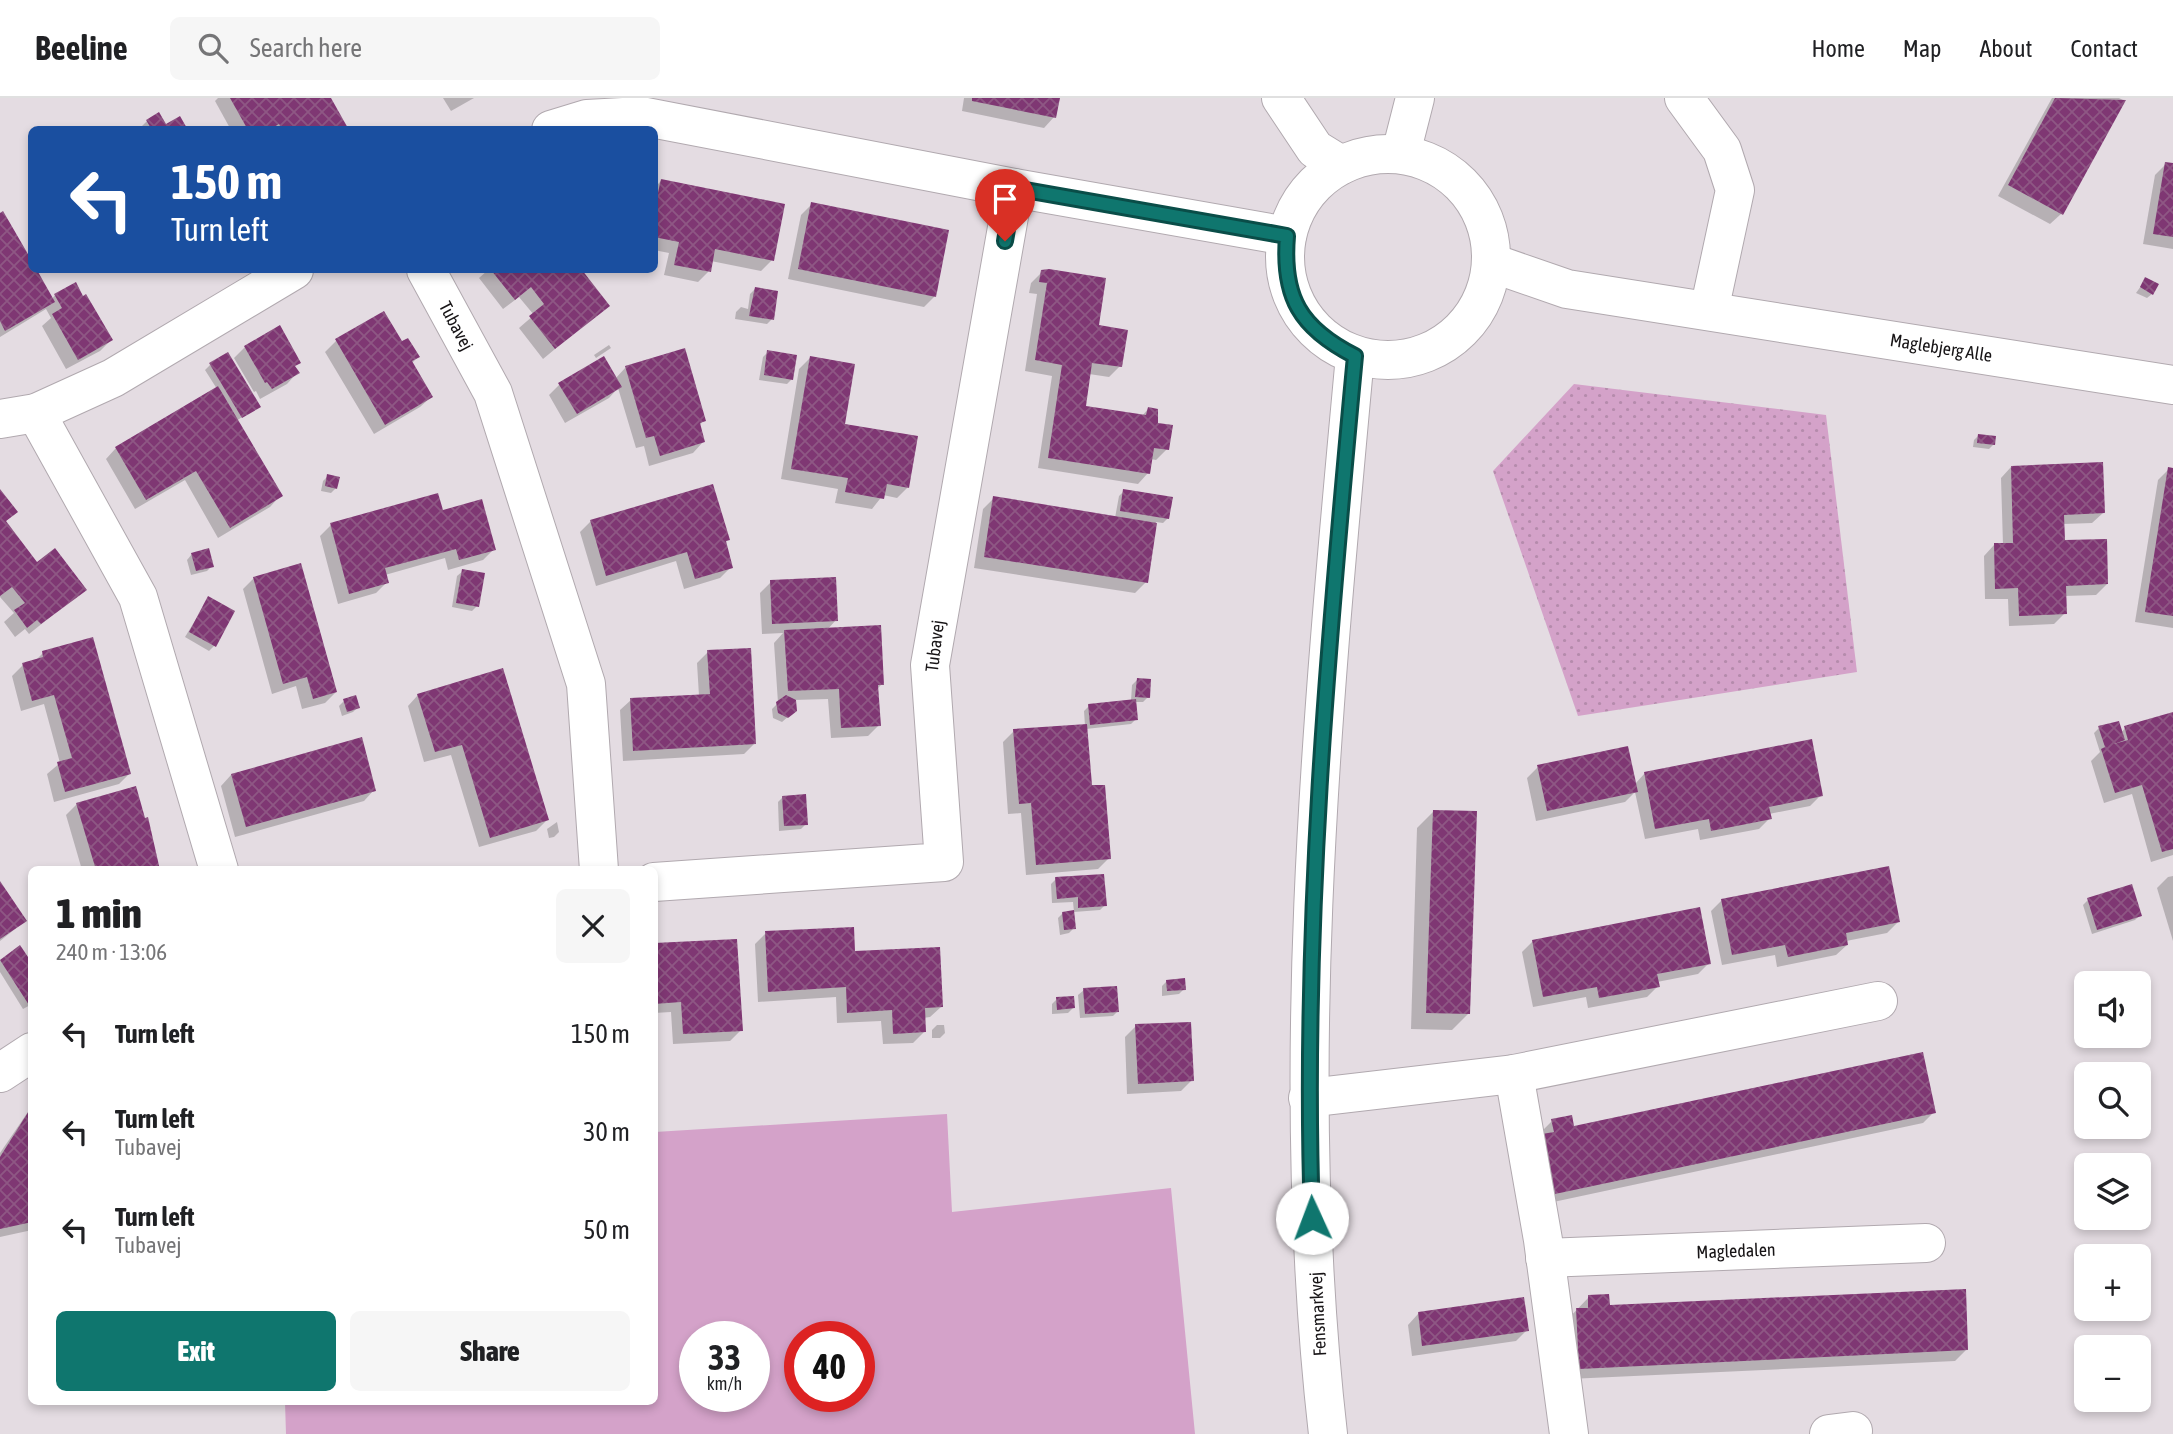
<!DOCTYPE html>
<meta charset="utf-8">
<style>
body{margin:0;font-family:"Asap Condensed",sans-serif;background:#f6f6f6;color:#202124;height:100vh;display:flex;flex-direction:column;font-size:26px;white-space:nowrap}
*{box-sizing:border-box;margin:0}
p{font-size:23px;color:#757577}
.icon{flex:none;width:38px;height:38px;fill:none;stroke:currentColor;stroke-width:2;stroke-linecap:round;stroke-linejoin:round}
.map{position:relative;flex:1;overflow:hidden}
.details{position:absolute;left:28px;top:768px;width:630px;height:539px;display:flex;flex-direction:column;background:#fff;border-radius:10px;box-shadow:0 4px 10px #0003}
.details>*{flex:none}
.guide{position:absolute;left:28px;top:28px;width:630px;height:147px;border-radius:10px;box-shadow:0 4px 10px #0003;background:#1a4fa0;color:#fff;overflow:hidden}
.fabs{position:absolute;left:2074px;top:873px;display:grid;gap:14px}
.fabs a{display:grid;place-items:center;width:77px;height:77px;border-radius:10px;background:#fff;box-shadow:0 4px 10px #0003;font-size:35px}
.speed{position:absolute;left:679px;top:1223px;display:flex;gap:14px;font-size:35px;font-weight:700;text-align:center}
.speed>*{display:grid;place-content:center;width:91px;height:91px;border-radius:50%;background:#fff;box-shadow:0 4px 10px #0003;line-height:1}
.speed small{font-size:18px;font-weight:400}
.speed .limit{border:10px solid #d22;background:#fff;color:#111}
.pin{position:absolute;display:grid;place-items:center;width:60px;height:60px;color:#fff;margin:-72px -30px;border-radius:50% 50% 50% 0;rotate:-45deg;box-shadow:0 0 7px #0007}
.pin .icon{rotate:45deg}
.me{position:absolute;width:77px;margin:-38px;rotate:358deg;stroke-linejoin:round;filter:drop-shadow(0 0 5px #0008)}
.turn{display:flex;align-items:center;gap:24px;height:147px;padding:0 28px;font-size:32px}
.turn .icon{width:91px;height:91px;stroke-width:2.5}
.turn b{display:block;font-size:49px;line-height:60px}
.round{display:grid;place-items:center;flex:none;width:74px;height:74px;border-radius:10px;background:#f6f6f6}
.summary{display:flex;align-items:center;justify-content:space-between;height:119px;padding:0 28px}
h1{font-size:42px;font-weight:800;line-height:52px}
.action{display:flex;gap:14px;margin-top:auto;padding:14px 28px}
.action a{flex:1;height:80px;border-radius:10px;background:#0f766e;color:#fff;font-size:28px;font-weight:800;line-height:80px;text-align:center}
.action a+a{background:#f6f6f6;color:#202124}
ul{padding:0;list-style:none}
li{display:flex;align-items:center;gap:21px;height:98px;padding:0 28px}
li div{flex:1}
li b{display:block;font-size:26px}
li em{font-style:normal}
header{display:flex;align-items:center;gap:42px;box-sizing:border-box;height:98px;padding:0 35px;background:#fff;border-bottom:2px solid #e0e0e0}
header strong{font-size:33px}
nav{display:flex;gap:38px;margin-inline-start:auto;font-size:24px}
.search{width:490px;height:63px;background:#f6f6f6;display:flex;align-items:center;gap:18px;box-sizing:border-box;padding:0 24px;border-radius:10px;color:#757577;font-size:26px}
.map>svg:first-child{display:block}
.grass{fill:url(#grass-dots)}
.park{fill:#d4a2c9;fill-rule:evenodd}
.shadow{fill:#0003}
.building{fill:url(#building-cross-hatch)}
.lines{fill:none;stroke-linecap:round;stroke-linejoin:round}
.minor-casing{stroke:#b1a9af;stroke-width:40}
.tertiary-casing{stroke:#b1a9af;stroke-width:40}
.minor{stroke:#fff;stroke-width:38}
.tertiary{stroke:#fff;stroke-width:38}
.route-casing{stroke:#0a4d48;stroke-width:18}
.route{stroke:#0f766e;stroke-width:12}
.labels{text-anchor:middle;stroke-width:7;stroke-linejoin:round;paint-order:stroke}
.street-label{font-size:18px;fill:#171416;stroke:#fff}
</style>
<header>
<strong>Beeline</strong>
<div class="search"><svg class="icon" aria-label="search" viewBox="0 0 24 24"><circle cx="10" cy="10" r="6"/><path d="M15 15l6 6"/></svg>Search here</div>
<nav><a>Home</a><a>Map</a><a>About</a><a>Contact</a></nav>
</header>
<div class="map">
<svg width="2173" height="1336" viewBox="0 0 2173 1336">
<defs>
<pattern id="grass-dots" width="8" height="8" patternUnits="userSpaceOnUse" patternTransform="scale(1.75)"><rect width="8" height="8" fill="#d4a2c9"/><path d="M2 2h.1M6 6h.1" fill="none" stroke="#b58bac" stroke-width="1.8" stroke-linecap="round"/></pattern>
<pattern id="building-cross-hatch" width="8" height="8" patternUnits="userSpaceOnUse" patternTransform="scale(1.75)"><rect width="8" height="8" fill="#7f3773"/><path d="M0 0l8 8M0 8l8-8" fill="none" stroke="#8e5784"/></pattern>
</defs>
<rect width="100%" height="100%" fill="#e4dce2"/>
<path class="grass" d="M1574 286 1826 317 1857 574 1578 618 1493 373Z"/>
<path class="park" d="M947 1016 952 1114 1171 1090 1195 1336H286L285 1304H654L655 1034ZM695 1239H754V1298H695ZM800 1239H859V1298H800Z"/>
<g class="shadow">
<path d="M218 0H329L347 32H231L215 3Z"/>
<path d="M443 0H474L451 13Z"/>
<path d="M964 0H1058L1054 19 1044 30 962 13Z"/>
<path d="M2052 0H2119L2123 2 2061 116 2050 126 1998 98Z"/>
<path d="M147 23 165 28 186 32H138Z"/>
<path d="M2166 66 2173 67V151L2143 146 2155 77Z"/>
<path d="M661 83 772 162 761 173 711 163 709 173 698 184 664 177 669 155 654 152V90Z"/>
<path d="M812 106 935 198 924 209 788 181 801 117Z"/>
<path d="M0 117 52 201 55 197 111 242 100 253 66 271 42 228 51 220 46 211 0 239Z"/>
<path d="M488 172H580L608 207 543 261 519 230 534 217 519 199 503 211 479 180Z"/>
<path d="M1042 174 1097 229 1120 268 1109 279 1089 276 1084 309 1142 318 1148 311 1156 326 1167 351 1156 362 1151 361 1148 375 1138 386 1038 370 1052 278 1025 273 1037 196 1029 195 1031 185Z"/>
<path d="M2146 181 2152 196 2147 200 2136 195Z"/>
<path d="M755 191 772 221 767 226 735 221 736 214 741 209 748 211 750 196Z"/>
<path d="M336 243 401 245 418 259 412 265 431 299 420 309 374 336 325 254Z"/>
<path d="M609 247 611 250 596 260 594 257Z"/>
<path d="M245 249 299 265 294 269 297 275 287 286 260 301 256 293 254 294 234 260Z"/>
<path d="M768 254 792 281 787 286 759 282 763 259Z"/>
<path d="M810 260 843 328 908 389 897 400 883 397 872 411 835 405 838 391 781 381 799 271Z"/>
<path d="M210 267 258 309 236 323 280 398 270 409 218 440 185 382 135 411 106 361 116 350 217 291 205 272Z"/>
<path d="M626 269 704 322 699 328 703 344 693 355 649 368 644 348 636 350 618 290 609 300 565 325 549 297 560 286 615 281Z"/>
<path d="M1979 337 1994 346 1989 351 1973 349 1974 342Z"/>
<path d="M2011 369 2103 415 2092 425 2063 426V444L2107 486 2096 497 2064 498 2065 515 2054 526 2009 528 2008 501H1985L1984 458 1994 447H2003L2001 380Z"/>
<path d="M2169 371 2173 372V530L2135 524 2158 382Z"/>
<path d="M328 378 336 390 331 395 321 393 323 383Z"/>
<path d="M1124 393 1168 420 1163 425 1156 424 1146 484 1135 495 974 470 983 411 994 400 1115 420 1119 398Z"/>
<path d="M0 394 15 414 5 424 37 466 84 492 29 536 25 531 15 539 4 524 14 515 0 499Z"/>
<path d="M441 414 494 451 483 462 448 472 445 460 385 477 387 484 376 495 338 506 320 438 331 427Z"/>
<path d="M591 423 728 442 724 445 731 469 720 480 684 491 676 463 596 488 580 434Z"/>
<path d="M192 456 212 468 207 473 191 477 187 462Z"/>
<path d="M463 473 477 508 472 513 452 509 457 478Z"/>
<path d="M254 480 336 594 325 605 302 611 296 588 272 596 243 491Z"/>
<path d="M771 484 836 522 827 532 882 586 877 591 879 627 868 638 831 640 828 601 794 602 790 617 782 624 773 620 772 611 778 605 774 545 783 535 762 536 760 495Z"/>
<path d="M209 500 214 548 209 553 185 539Z"/>
<path d="M708 554 755 645 744 656 623 663 620 612 631 602 699 598 697 565Z"/>
<path d="M43 555 130 675 119 686 54 704 47 676 60 665 44 606 21 613 12 578 23 567 35 563Z"/>
<path d="M1137 582 1148 599 1143 604H1135L1136 621 1131 626 1086 631 1091 689 1109 760 1098 771 1026 777 1021 715 1008 716 1003 644 1014 633 1085 628 1084 613 1089 608 1131 603 1132 587Z"/>
<path d="M418 597 547 722 536 733 479 749 451 657 424 664 408 608Z"/>
<path d="M344 603 358 609 353 614 342 618 339 608Z"/>
<path d="M2173 616V757L2151 764 2132 696 2104 705 2091 663 2100 654 2094 635 2099 630 2121 635 2125 630Z"/>
<path d="M1538 669 1635 686 1645 675 1821 697 1810 708 1769 716 1770 720 1759 731 1700 742 1698 731 1645 741 1635 694 1625 704 1536 723 1527 680Z"/>
<path d="M231 677 374 692 364 703 235 739 221 688Z"/>
<path d="M783 699 806 726 801 731 779 733 778 704Z"/>
<path d="M77 706 158 772H82L66 717Z"/>
<path d="M1434 713 1468 916 1452 932 1411 931 1417 730Z"/>
<path d="M557 724 559 734 554 739 549 740 547 731Z"/>
<path d="M2173 778V843L2157 790 2168 779Z"/>
<path d="M1056 781 1105 807 1100 812 1074 814 1073 804 1052 805 1051 786Z"/>
<path d="M0 786 25 823 0 843Z"/>
<path d="M1722 802 1898 824 1887 835 1846 843 1847 847 1836 857 1777 869 1775 857 1722 867 1711 813Z"/>
<path d="M2088 802 2140 817 2135 822 2092 836 2083 807Z"/>
<path d="M1063 815 1074 830 1069 835 1060 837 1058 820Z"/>
<path d="M766 835 854 855 941 909 930 919 923 920 924 934 913 945 883 946 881 923 837 925 836 899 758 904 755 846Z"/>
<path d="M1533 843 1709 865 1698 876 1657 884 1658 888 1647 899 1588 910 1586 899 1533 909 1522 854Z"/>
<path d="M654 847 741 932 730 943 673 946 671 914 654 915Z"/>
<path d="M20 850 32 906 23 911 0 874V863Z"/>
<path d="M1167 883 1184 891 1179 896 1162 898V888Z"/>
<path d="M1084 892 1118 913 1113 918 1080 920 1078 897Z"/>
<path d="M1057 901 1073 910 1068 915 1052 916V906Z"/>
<path d="M937 927H944L945 935 940 940H932V932Z"/>
<path d="M1136 928 1192 982 1181 993 1127 996 1125 939Z"/>
<path d="M32 1008V1132L0 1139V1055Z"/>
<path d="M1934 1014 1923 1025 1544 1106 1541 1034 1552 1023 1573 1030Z"/>
<path d="M1589 1199 1608 1209 1966 1252 1955 1263 1569 1281 1566 1223Z"/>
<path d="M1418 1216 1527 1232 1516 1243 1412 1258 1408 1227Z"/>
</g>
<g class="building">
<path d="M230 0H331L349 32H282L279 26 269 32H248Z"/>
<path d="M972 0H1060L1056 20 972 3Z"/>
<path d="M2055 0 2126 2 2063 117 2008 87Z"/>
<path d="M159 14 166 26 180 18 188 32H152L146 22Z"/>
<path d="M2165 64 2173 65V139L2153 136Z"/>
<path d="M661 81 785 106 774 163 715 151 711 174 674 167 679 144 654 139V113Z"/>
<path d="M811 104 949 132 936 199 798 171Z"/>
<path d="M3 113 32 163V172H37L55 204 5 233 0 223V115Z"/>
<path d="M1049 171 1106 180 1099 227 1128 232 1122 269 1092 265 1086 308 1146 317 1148 309 1158 311V325L1173 327 1169 352 1154 350 1150 376 1048 360 1062 267 1035 262 1047 185 1039 184 1041 172Z"/>
<path d="M491 172H582L610 208 555 251 529 218 544 206 531 189 515 202Z"/>
<path d="M2145 179 2159 186 2153 197 2140 189Z"/>
<path d="M76 184 83 198 86 196 113 242 78 262 52 216 62 210 54 196Z"/>
<path d="M755 189 778 193 774 222 749 218Z"/>
<path d="M384 213 402 243 408 240 420 259 412 263 433 299 385 327 335 241Z"/>
<path d="M280 227 301 265 295 268 300 275 272 291 267 284 265 285 244 248Z"/>
<path d="M685 250 706 323 700 325 705 344 660 358 654 338 646 340 625 268Z"/>
<path d="M767 252 797 257 793 282 764 277Z"/>
<path d="M228 254 261 309 242 320 209 265Z"/>
<path d="M604 258 622 289 577 316 558 285Z"/>
<path d="M810 258 855 266 845 326 918 338 909 390 887 386 884 401 845 394 848 380 791 371Z"/>
<path d="M218 288 283 398 230 430 196 373 146 402 115 349Z"/>
<path d="M1978 336 1996 338 1995 347 1977 345Z"/>
<path d="M2103 364 2105 415 2064 417 2065 442 2107 441 2108 486 2066 488 2067 516 2019 518 2018 490 1995 491 1994 445H2013L2011 368Z"/>
<path d="M2168 369 2173 370V518L2145 514Z"/>
<path d="M327 376 340 379 337 391 325 388Z"/>
<path d="M713 386 730 442 726 443 733 470 695 481 687 454 606 478 590 422Z"/>
<path d="M0 391 18 414 6 423 37 464 55 450 87 492 41 526 37 522 27 530 14 512 25 505 12 489 0 498Z"/>
<path d="M1123 391 1173 399 1169 421 1120 413Z"/>
<path d="M438 395 443 412 482 401 496 452 459 462 456 451 385 470 389 485 349 496 330 425Z"/>
<path d="M993 398 1157 425 1148 485 984 459Z"/>
<path d="M209 450 214 469 196 473 191 455Z"/>
<path d="M301 465 337 594 313 601 307 579 283 586 253 479Z"/>
<path d="M462 471 485 475 479 509 456 505Z"/>
<path d="M836 479 838 523 772 526 770 482Z"/>
<path d="M208 498 235 513 216 549 189 534Z"/>
<path d="M881 527 884 587H878L881 628 841 630 839 591 788 593 784 532Z"/>
<path d="M93 539 131 676 65 694 57 664 72 660 54 597 32 603 22 565 43 559 42 553Z"/>
<path d="M751 550 756 646 633 653 630 600 710 596 707 552Z"/>
<path d="M503 570 549 722 490 740 462 647 435 654 417 596Z"/>
<path d="M1137 580 1151 581 1150 600 1135 599Z"/>
<path d="M356 597 360 610 347 614 343 601Z"/>
<path d="M786 597 796 602 797 613 788 620 778 615 776 604Z"/>
<path d="M1136 601 1138 622 1090 627 1088 606Z"/>
<path d="M2173 614V751L2162 754 2142 687 2115 695 2101 651 2105 649 2098 628 2119 623 2125 642 2114 646 2128 642 2124 628Z"/>
<path d="M1087 626 1092 687H1105L1111 761 1036 767 1031 705 1019 706 1013 631Z"/>
<path d="M362 639 376 693 246 729 231 676Z"/>
<path d="M1812 641 1823 698 1769 709 1772 721 1711 733 1709 721 1655 731 1644 674Z"/>
<path d="M1628 648 1638 694 1547 713 1537 667Z"/>
<path d="M136 688 145 720 148 719 160 772H96L76 705Z"/>
<path d="M806 696 808 727 784 728 782 698Z"/>
<path d="M1433 712 1477 713 1470 916 1426 915Z"/>
<path d="M1889 768 1900 824 1846 835 1848 847 1788 859 1785 847 1732 857 1721 801Z"/>
<path d="M1104 776 1107 808 1078 810V799L1057 801 1055 779Z"/>
<path d="M0 783 27 823 0 841Z"/>
<path d="M2132 786 2142 818 2097 832 2087 800Z"/>
<path d="M1700 809 1711 866 1657 876 1660 889 1599 900 1597 889 1543 899 1532 842Z"/>
<path d="M1074 812 1076 831 1064 832 1062 814Z"/>
<path d="M854 829 855 853 940 849 943 909 925 910 926 934 893 936 892 912 847 915 846 889 768 894 765 833Z"/>
<path d="M737 841 743 933 683 936 681 904 654 906V845Z"/>
<path d="M20 847 32 865V906L29 907 0 862Z"/>
<path d="M1185 880 1186 892 1167 893 1166 882Z"/>
<path d="M1117 888 1119 914 1085 916 1083 890Z"/>
<path d="M1074 898 1075 910 1057 912 1056 899Z"/>
<path d="M1191 924 1194 983 1138 986 1135 926Z"/>
<path d="M1923 954 1936 1015 1555 1096 1542 1036 1554 1034 1551 1021 1572 1017 1574 1028Z"/>
<path d="M32 1008V1124L0 1131V1059Z"/>
<path d="M1966 1191 1968 1252 1579 1271 1576 1210H1588V1197L1609 1196 1610 1207Z"/>
<path d="M1524 1199 1529 1233 1422 1248 1418 1214Z"/>
</g>
<g class="lines">
<defs>
<g id="minor">
<path d="M1281 0 1315 51 1341 67"/>
<path d="M1684 0 1722 52 1735 92 1709 213"/>
<path d="M551 32 587 21 641 18 1014 90 1287 138"/>
<path d="M426 172 493 295 586 586 599 772"/>
<path d="M36 315 138 499 219 772"/>
<path d="M0 321 36 315 113 280 294 172"/>
<path d="M654 784 944 764 930 567 1014 90"/>
<path d="M0 975 32 954"/>
<path d="M1514 976 1543 1142 1569 1336"/>
<path d="M1308 1000 1514 976 1878 903"/>
<path d="M1545 1160 1926 1145"/>
<path d="M1829 1336 1853 1333"/>
</g>
<g id="tertiary">
<path d="M1401 55 1415 0"/>
<circle cx="1388" cy="159" r="103"/>
<path d="M1492 165 1567 191 2173 287"/>
<path d="M1328 1336C1287 977 1322 615 1355 258"/>
</g>
</defs>
<use href="#minor" class="minor-casing"/>
<use href="#tertiary" class="tertiary-casing"/>
<use href="#minor" class="minor"/>
<use href="#tertiary" class="tertiary"/>
</g>
<g class="lines">
<defs>
<path id="route" d="M1005 143 1014 90 1287 138C1282 199 1300 230 1355 258 1328 544 1302 832 1312 1120"/>
</defs>
<use href="#route" class="route-casing"/>
<use href="#route" class="route"/>
</g>
<g class="labels">
<g class="street-label">
<text transform="translate(456 228) rotate(62)" y="6">Tubavej</text>
<text transform="translate(1941 250) rotate(9)" y="6">Maglebjerg Alle</text>
<text transform="translate(935 548) rotate(-83)" y="6">Tubavej</text>
<text transform="translate(1736 1153) rotate(-2)" y="6">Magledalen</text>
<text transform="translate(1318 1216) rotate(-93)" y="6">Fensmarkvej</text>
</g>
</g>
</svg>
<div class="fabs">
<a><svg class="icon" aria-label="sound" viewBox="0 0 24 24"><path d="M4 9h4l5-4v14l-5-4H4zM17 9q2 3 0 6"/></svg></a>
<a><svg class="icon" aria-label="search" viewBox="0 0 24 24"><circle cx="10" cy="10" r="6"/><path d="M15 15l6 6"/></svg></a>
<a><svg class="icon" aria-label="layers" viewBox="0 0 24 24"><path d="M12 4l9 5-9 5-9-5zM3 14l9 5 9-5"/></svg></a>
<a>+</a>
<a>−</a>
</div>
<div class="speed"><div>33<small>km/h</small></div><div class="limit">40</div></div>
<div class="pin" style="left:1005px;top:143px;background:#d93025"><svg class="icon" aria-label="arrive" viewBox="0 0 24 24"><path d="M6 21V4h12l-3 4 3 4H6"/></svg></div>
<svg class="me" style="left:1312px;top:1120px" viewBox="-20 -20 40 40"><circle r="19" fill="#fff"/><path d="M0-13L10 11 0 6-10 11z" fill="#0f766e"/></svg>
<div class="guide">
<div class="turn"><svg class="icon" aria-label="left" viewBox="0 0 24 24"><path d="M17 20v-9H6M10 6l-5 5 5 5"/></svg><div><b>150 m</b>Turn left</div></div>
</div>
<section class="details">
<div class="summary"><div><h1>1 min</h1><p>240 m · 13:06</p></div><a class="round"><svg class="icon" aria-label="close" viewBox="0 0 24 24"><path d="M6 6l12 12M18 6L6 18"/></svg></a></div>
<ul>
<li><svg class="icon" aria-label="left" viewBox="0 0 24 24"><path d="M17 20v-9H6M10 6l-5 5 5 5"/></svg><div><b>Turn left</b></div><em>150 m</em></li>
<li><svg class="icon" aria-label="left" viewBox="0 0 24 24"><path d="M17 20v-9H6M10 6l-5 5 5 5"/></svg><div><b>Turn left</b><p>Tubavej</p></div><em>30 m</em></li>
<li><svg class="icon" aria-label="left" viewBox="0 0 24 24"><path d="M17 20v-9H6M10 6l-5 5 5 5"/></svg><div><b>Turn left</b><p>Tubavej</p></div><em>50 m</em></li>
</ul>
<div class="action"><a>Exit</a><a>Share</a></div>
</section>
</div>
